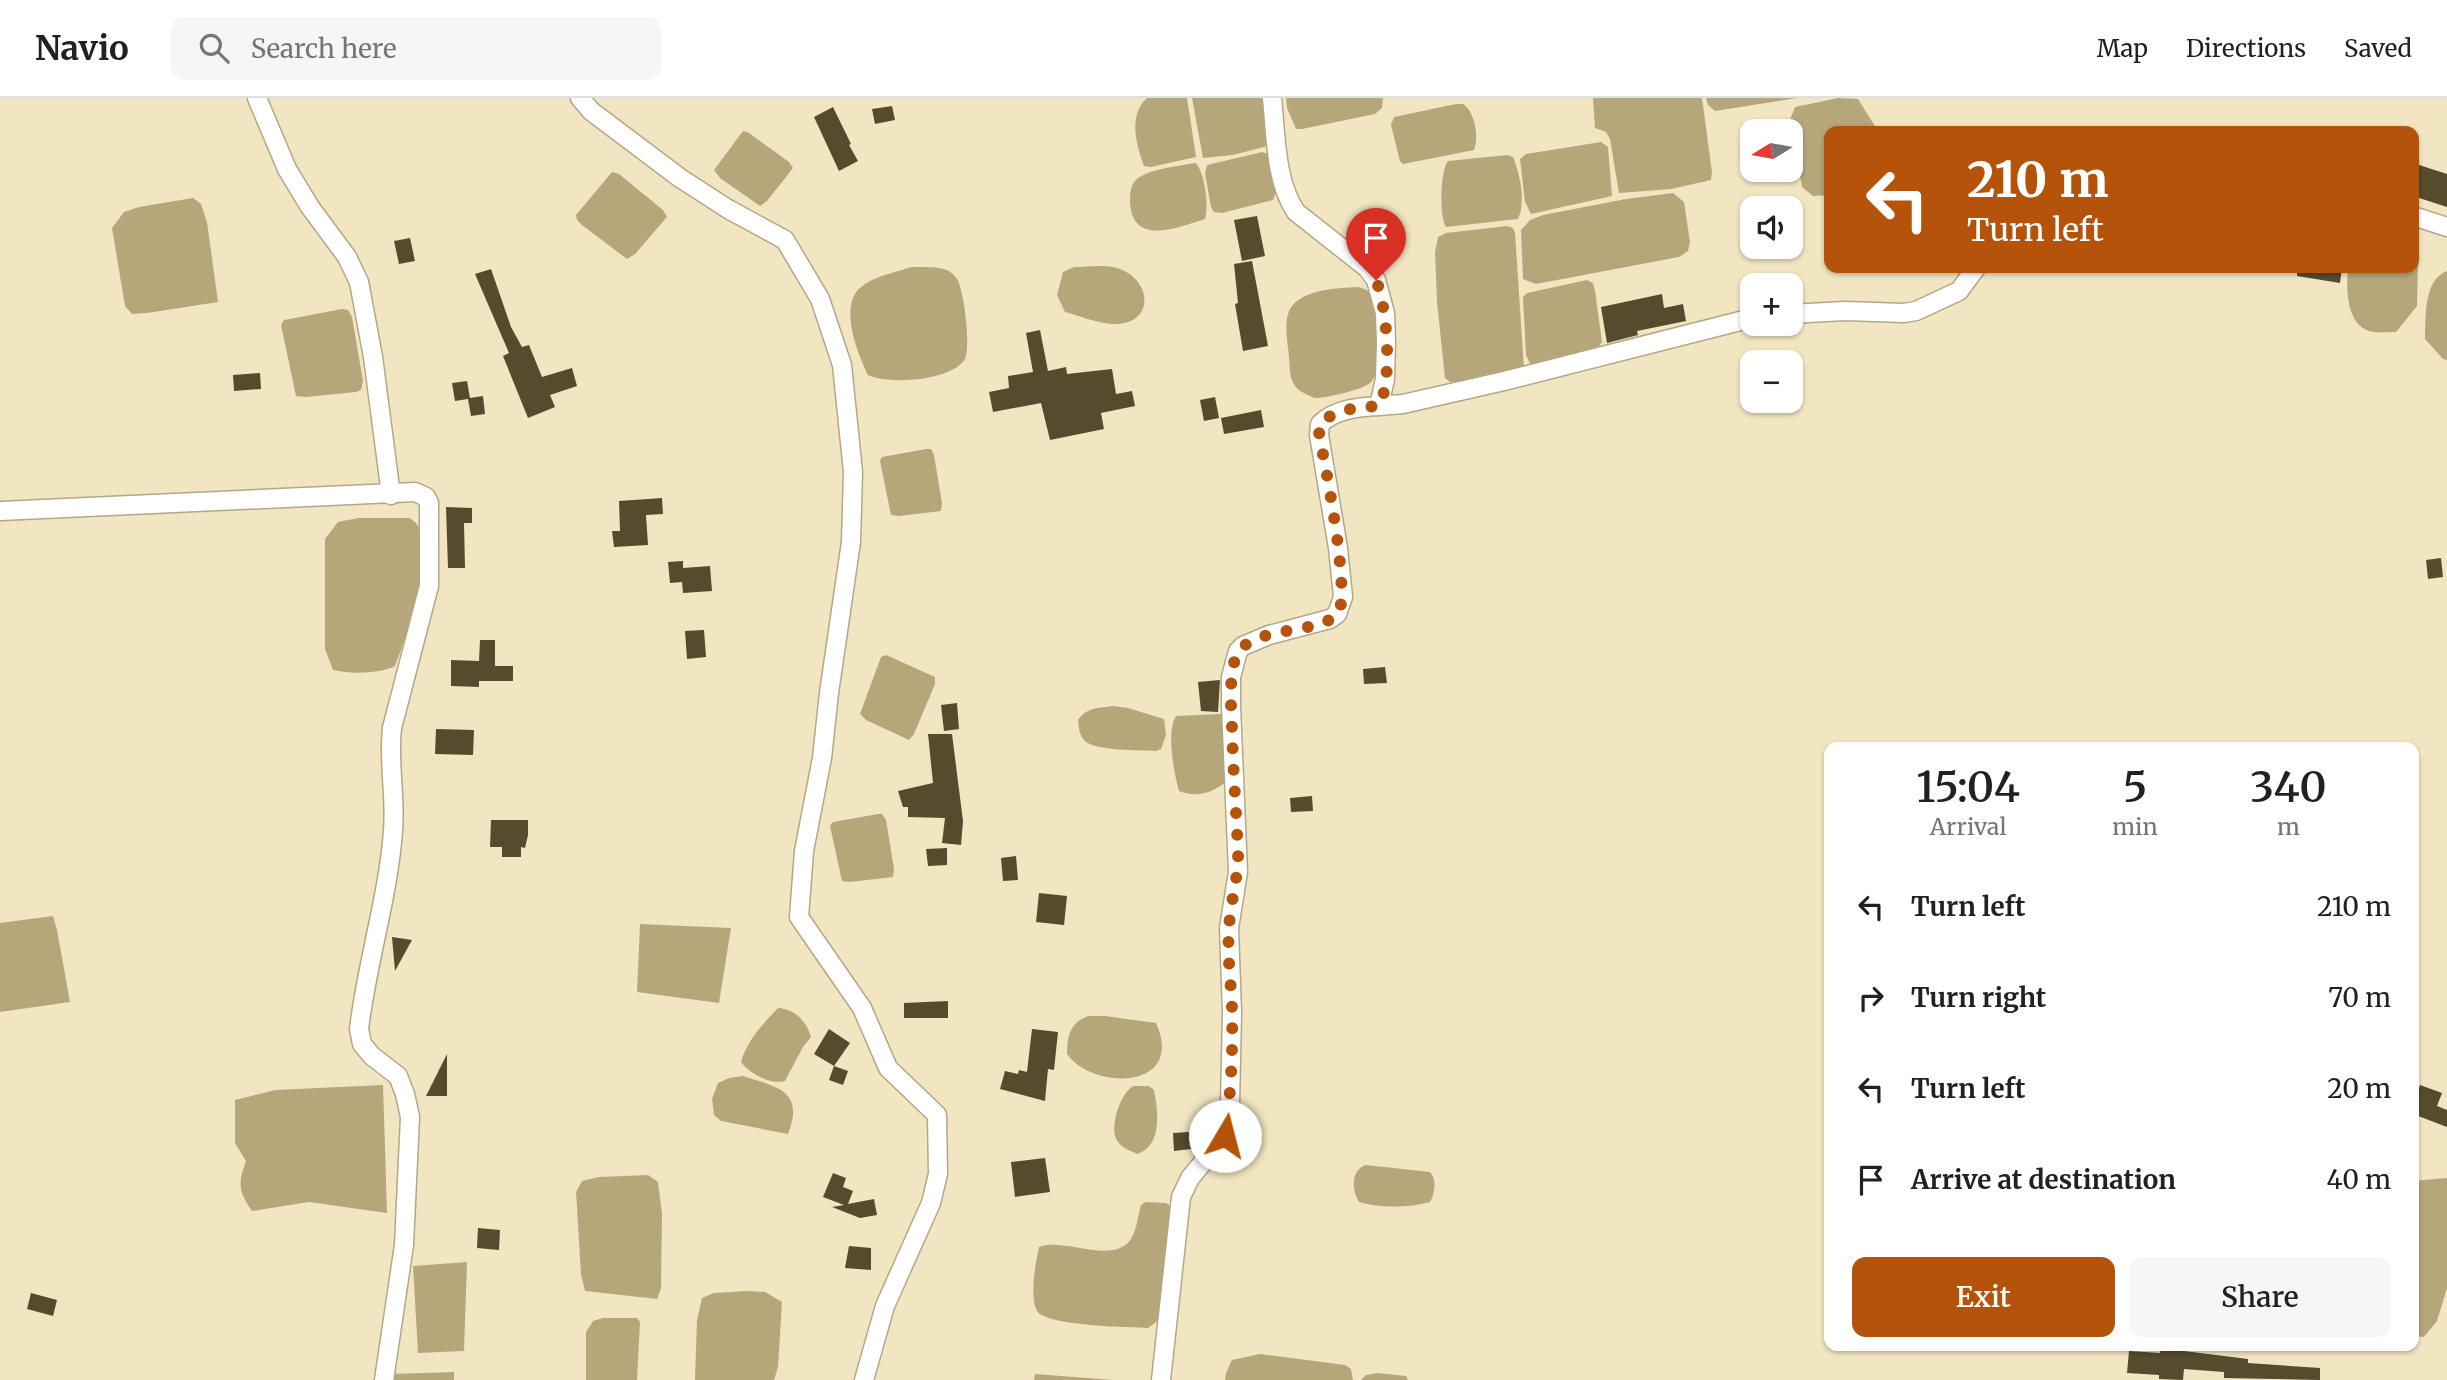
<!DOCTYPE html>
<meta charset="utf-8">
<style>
body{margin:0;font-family:Merriweather,serif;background:#f6f6f6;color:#202124;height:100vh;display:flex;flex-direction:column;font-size:26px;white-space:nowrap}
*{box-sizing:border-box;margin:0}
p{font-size:23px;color:#757577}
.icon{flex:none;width:38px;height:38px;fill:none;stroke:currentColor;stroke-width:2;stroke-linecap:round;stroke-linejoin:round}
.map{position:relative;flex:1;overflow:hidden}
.side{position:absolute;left:1824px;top:644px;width:595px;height:609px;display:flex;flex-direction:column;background:#fff;border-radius:14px;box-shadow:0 2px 5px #0004}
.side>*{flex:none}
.hud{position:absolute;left:1824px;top:28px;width:595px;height:147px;border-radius:14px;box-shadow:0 2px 5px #0004;background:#b45309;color:#fff;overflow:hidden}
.needle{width:46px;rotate:259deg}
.fabs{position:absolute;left:1740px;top:21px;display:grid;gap:14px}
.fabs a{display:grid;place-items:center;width:63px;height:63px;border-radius:14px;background:#fff;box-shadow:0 2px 5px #0004;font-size:35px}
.pin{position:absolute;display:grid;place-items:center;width:60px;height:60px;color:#fff;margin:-72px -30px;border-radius:50% 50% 50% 0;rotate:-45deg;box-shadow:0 0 7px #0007}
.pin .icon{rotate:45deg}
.me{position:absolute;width:77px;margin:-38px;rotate:8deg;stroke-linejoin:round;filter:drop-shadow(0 0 5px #0008)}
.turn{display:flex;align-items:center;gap:24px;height:147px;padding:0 28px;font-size:32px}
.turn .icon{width:91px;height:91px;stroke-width:2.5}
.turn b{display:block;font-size:49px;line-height:60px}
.eta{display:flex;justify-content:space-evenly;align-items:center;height:119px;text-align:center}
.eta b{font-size:42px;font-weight:600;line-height:49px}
.button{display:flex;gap:14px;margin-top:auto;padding:14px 28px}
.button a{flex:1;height:80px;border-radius:14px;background:#b45309;color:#fff;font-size:28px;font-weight:600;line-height:80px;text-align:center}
.button a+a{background:#f6f6f6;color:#202124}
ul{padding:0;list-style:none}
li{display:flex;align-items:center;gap:21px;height:91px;padding:0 28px}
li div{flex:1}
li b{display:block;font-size:26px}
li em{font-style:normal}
header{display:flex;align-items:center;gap:42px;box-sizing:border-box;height:98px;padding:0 35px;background:#fff;border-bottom:2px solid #e0e0e0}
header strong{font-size:33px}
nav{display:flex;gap:38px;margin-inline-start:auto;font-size:24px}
.search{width:490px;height:63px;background:#f6f6f6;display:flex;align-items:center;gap:18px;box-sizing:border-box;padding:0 24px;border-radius:14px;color:#757577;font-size:26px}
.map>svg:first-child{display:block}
.water{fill:#b6a77a}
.building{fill:#564b2d}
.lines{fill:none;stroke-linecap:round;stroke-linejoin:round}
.minor-casing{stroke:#b3a786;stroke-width:21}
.minor{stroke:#fff;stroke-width:18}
.route{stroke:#b45309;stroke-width:12;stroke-dasharray:0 21.6}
</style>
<header>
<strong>Navio</strong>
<div class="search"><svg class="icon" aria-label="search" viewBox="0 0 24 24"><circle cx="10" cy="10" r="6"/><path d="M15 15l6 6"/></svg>Search here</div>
<nav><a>Map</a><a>Directions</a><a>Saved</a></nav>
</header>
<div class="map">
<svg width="2447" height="1282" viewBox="0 0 2447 1282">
<rect width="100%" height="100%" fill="#f2e6c2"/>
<g class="water">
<path d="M1147 0H1187L1196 59 1151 69 1144 68C1136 46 1128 17 1147 0Z"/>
<path d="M1192 0H1265L1268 48 1233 57 1203 60Z"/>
<path d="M1286 0H1383L1382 10 1375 16 1302 31H1296L1287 10Z"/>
<path d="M1593 0H1702L1712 75 1711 82 1671 91 1619 95 1610 41 1606 34 1595 30Z"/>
<path d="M1706 0H1797L1715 13 1708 7Z"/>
<path d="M1838 0 1858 1 1878 33H1829V97L1813 98 1802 89 1790 22 1795 9Z"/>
<path d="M1456 6H1463C1475 14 1479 39 1474 52L1403 66 1400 63 1391 27 1394 19Z"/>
<path d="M743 33 749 35 789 64 793 70 767 103 760 108 720 80 714 72Z"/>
<path d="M1601 44 1608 49 1612 98 1531 116 1525 104 1520 61 1526 56Z"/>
<path d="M1262 54 1269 56 1278 89 1273 102 1222 115 1214 114 1211 109 1205 75 1207 67Z"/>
<path d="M1507 57 1513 59C1520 77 1526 103 1518 121L1446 129C1439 119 1440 73 1448 63Z"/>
<path d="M1196 65C1205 76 1209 108 1205 121 1179 129 1133 149 1130 105 1130 96 1130 86 1138 80 1154 70 1178 68 1196 65Z"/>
<path d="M612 74 619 76 663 112 667 119 635 156 627 161 582 127 577 122 576 117Z"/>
<path d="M1673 95 1684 104 1690 144 1688 153 1679 159 1536 186 1523 181 1521 132 1530 122 1543 117 1626 101Z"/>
<path d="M193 100 201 106 207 124 218 204 147 215 132 216 125 208 112 130 124 114 139 109Z"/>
<path d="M1507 128 1513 130 1515 135 1524 271 1454 287 1445 280 1437 204 1435 154 1438 139 1446 135Z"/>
<path d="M2414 147 2418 162 2417 208 2396 234C2389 234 2380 235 2373 234 2346 230 2346 190 2348 170H2413Z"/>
<path d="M912 169C923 169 940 168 949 173 952 175 955 178 957 181 964 192 971 249 965 261 952 283 888 287 868 277 858 256 838 208 861 189 874 178 896 174 912 169Z"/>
<path d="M1074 169C1087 169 1104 166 1117 170 1153 181 1156 228 1112 226 1097 225 1080 218 1065 214L1057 197 1063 174Z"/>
<path d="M2447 173V262L2443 261 2425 241C2426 220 2423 182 2447 173Z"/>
<path d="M1587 182 1593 185 1595 193 1602 244 1597 252 1532 269 1526 257 1523 199 1527 195Z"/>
<path d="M1359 189 1367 192C1382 213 1377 240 1377 264 1377 271 1376 279 1371 284 1364 292 1325 300 1315 300 1311 299 1304 295 1300 293 1289 284 1290 272 1289 259 1288 245 1284 229 1288 216 1296 191 1337 190 1359 189Z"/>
<path d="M342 211 348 212 352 219 363 283 361 292 356 294 306 299 296 298 281 227 284 222Z"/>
<path d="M926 351H931L934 357 942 405 941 413 899 418 891 417 880 363 882 359Z"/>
<path d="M358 420H409C444 435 405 542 395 568 379 576 350 576 333 572L325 551V441L338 424Z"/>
<path d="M886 557 935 579V586L914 636 909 642 866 622 860 616 881 559Z"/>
<path d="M1113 608 1128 610 1164 621 1166 637 1161 651 1156 653C1141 652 1095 653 1085 643 1079 637 1079 630 1078 622 1087 609 1099 610 1113 608Z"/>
<path d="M1221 616 1224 624 1227 683C1212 695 1198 700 1179 693 1174 675 1166 634 1176 618Z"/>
<path d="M878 716H882L886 722 894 771 893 779 850 784 842 783 830 728 833 724Z"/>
<path d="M53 818 57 832 70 904 0 914V825Z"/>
<path d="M640 826 731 830 719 905 637 894Z"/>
<path d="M778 910C795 911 807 924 811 939L803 949 785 983C771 987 750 976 741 964 747 942 763 926 778 910Z"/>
<path d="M1088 918H1105L1156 925C1186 992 1093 993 1067 956 1067 938 1070 925 1088 918Z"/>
<path d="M743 978C777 989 805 992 788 1036L721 1023 714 1017 712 1001 718 985 729 980Z"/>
<path d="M383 987 387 1115 309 1104 252 1113C238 1093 238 1085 246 1063L235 1045V1002L275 992Z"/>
<path d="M1133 988H1149L1154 992C1158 1012 1163 1048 1137 1056 1131 1053 1122 1050 1118 1044 1108 1031 1120 996 1133 988Z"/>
<path d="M1366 1067 1430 1074C1437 1081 1435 1095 1430 1104 1408 1110 1380 1110 1359 1104 1352 1092 1350 1072 1366 1067Z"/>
<path d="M648 1077 658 1084 662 1116 661 1190 657 1201 585 1193 581 1176 576 1094 582 1083 599 1079Z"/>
<path d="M2447 1080V1190L2437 1223 2424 1239 2413 1238V1083Z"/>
<path d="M1146 1104 1166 1105 1172 1109 1161 1214 1159 1222 1148 1230C1128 1229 1046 1228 1037 1213 1029 1198 1036 1164 1039 1149 1065 1139 1116 1169 1132 1139 1137 1130 1138 1118 1141 1107Z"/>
<path d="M467 1164 464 1253 418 1255 413 1168Z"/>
<path d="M747 1193 765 1194 782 1204 778 1269 774 1282H695L697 1222 702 1200 714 1195Z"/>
<path d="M603 1220H637L640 1224 637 1282H586V1234L593 1223Z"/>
<path d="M1260 1256 1345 1267 1351 1271 1353 1282H1225L1226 1275 1232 1262Z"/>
<path d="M454 1274V1282H389L390 1276Z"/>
<path d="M1378 1275 1406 1278 1408 1282H1361L1366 1277Z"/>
<path d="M1035 1276 1113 1282H1034Z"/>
</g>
<g class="building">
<path d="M892 8 895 22 875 26 872 11Z"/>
<path d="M833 9 851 46 849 47 858 63 839 73 814 19Z"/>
<path d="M2413 65 2447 76V109L2413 98Z"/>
<path d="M1257 118 1265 158 1242 163 1234 122Z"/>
<path d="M1383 133 1386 148 1363 152 1361 151 1359 138Z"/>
<path d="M410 140 415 163 399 166 394 143Z"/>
<path d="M1252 163 1268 248 1243 253 1235 206 1238 205 1234 166Z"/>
<path d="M2297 170H2342L2340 185 2297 178Z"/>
<path d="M491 171 511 229 522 249 529 247 542 279 572 270 577 288 550 297 555 309 528 320 503 258 509 255 475 176Z"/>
<path d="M1662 196 1664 210 1683 206 1686 223 1637 233 1638 237 1607 245 1601 209Z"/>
<path d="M1040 232 1048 273 1066 269 1067 276 1112 271 1116 296 1132 293 1135 308 1101 315 1104 331 1050 342 1041 305 993 314 989 294 1009 290 1008 278 1033 274 1026 235Z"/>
<path d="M260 275 261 291 234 293 233 277Z"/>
<path d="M467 283 470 300 483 298 485 316 471 318 468 301 455 303 452 285Z"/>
<path d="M1215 299 1219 320 1204 323 1200 302Z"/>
<path d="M1261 312 1264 329 1224 336 1221 320Z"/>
<path d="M662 400 663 416 646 417 648 447 614 449 612 433H620L619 403Z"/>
<path d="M446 409 472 410V425H464L465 470H448Z"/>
<path d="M2441 460 2443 479 2428 481 2426 462Z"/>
<path d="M683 463V470L710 468 712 493 683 495 682 484 670 485 668 464Z"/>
<path d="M704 532 706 559 687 561 685 533Z"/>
<path d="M480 542H495V568H513V583H479V589L451 588V562L479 563Z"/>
<path d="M1385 569 1387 585 1364 586 1363 571Z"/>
<path d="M1220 582 1218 614 1201 613 1198 584Z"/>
<path d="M957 605 959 631 944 633 941 607Z"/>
<path d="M436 631 474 632 473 657 435 656Z"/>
<path d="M928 636H952L963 723 961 747 942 745 945 720 908 719V709H903L898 693 933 685Z"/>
<path d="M1312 698 1313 713 1291 714 1290 700Z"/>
<path d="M491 722H528V737L525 750 521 749V759H502V749H490Z"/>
<path d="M947 750V767L928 768 926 751Z"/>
<path d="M1016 758 1018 782 1003 783 1001 760Z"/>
<path d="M1039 795 1067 798 1064 827 1036 824Z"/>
<path d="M392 839 412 842 395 873Z"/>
<path d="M948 903V920H904V905Z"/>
<path d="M829 931 850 945 834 968 814 956Z"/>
<path d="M1032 931 1058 934 1054 972 1048 971 1045 1003 1000 991 1005 973 1018 976 1019 972 1027 974Z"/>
<path d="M447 956V998H426Z"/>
<path d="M834 968 848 973 843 987 829 982Z"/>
<path d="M2420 987 2442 995 2437 1008 2447 1012V1029L2413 1016V1006Z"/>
<path d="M1189 1034 1191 1051 1174 1053 1173 1035Z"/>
<path d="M1045 1060 1050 1094 1015 1099 1011 1064Z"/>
<path d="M833 1075 846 1080 843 1089 853 1093 848 1106 874 1101 877 1117 860 1120 832 1109 844 1107 823 1099Z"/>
<path d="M478 1130 500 1132 499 1152 477 1150Z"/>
<path d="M849 1148 871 1150V1172L845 1170Z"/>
<path d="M31 1195 57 1202 53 1218 27 1211Z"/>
<path d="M2160 1250 2248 1261V1265L2320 1270V1282L2224 1280V1274L2184 1271 2183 1282 2159 1281V1277L2127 1275 2129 1253 2160 1255Z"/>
</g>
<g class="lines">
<defs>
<g id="minor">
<path d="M257 0 287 71 310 109 347 159 359 184 373 259 391 397"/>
<path d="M580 0 591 13 680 80 728 111 785 142 820 201 842 267 853 374 851 444 829 595 822 660 804 753 799 819 862 910 888 970 937 1017 938 1076 931 1105 885 1208 864 1282"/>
<path d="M2413 118 2447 129"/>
<path d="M1790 216 1845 213 1904 215 1916 213 1959 193 1976 170"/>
<path d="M1379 308 1403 306 1504 283 1752 220"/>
<path d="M0 413 415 394 426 399 429 405V488L392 630C388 665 396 699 393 733 388 800 367 864 359 931L362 946 372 958 398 978 405 996 410 1019 404 1147 384 1282"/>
<path d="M1161 1282 1181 1099 1190 1080 1225 1038 1230 1006 1232 915 1229 830 1238 774 1231 608V579L1235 564 1238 553 1243 548 1269 537 1330 521 1337 516 1343 499 1338 450 1319 337 1320 326C1335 311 1359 309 1379 308L1385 281 1386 245 1385 215 1376 182 1367 170 1296 114C1275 83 1276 37 1272 0"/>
</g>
</defs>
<use href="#minor" class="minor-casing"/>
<use href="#minor" class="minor"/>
</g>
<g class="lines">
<path class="route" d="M1225 1038C1231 996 1233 953 1232 910 1231 884 1227 857 1229 831 1230 804 1239 779 1238 752 1236 711 1233 670 1232 630 1231 607 1229 583 1235 561 1246 526 1320 538 1338 515 1351 498 1325 364 1319 337L1320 326C1335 311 1359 309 1379 308 1393 283 1387 208 1376 182"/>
</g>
</svg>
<div class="fabs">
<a><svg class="needle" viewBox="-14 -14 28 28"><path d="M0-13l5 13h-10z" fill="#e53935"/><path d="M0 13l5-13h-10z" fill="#757577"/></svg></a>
<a><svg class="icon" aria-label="sound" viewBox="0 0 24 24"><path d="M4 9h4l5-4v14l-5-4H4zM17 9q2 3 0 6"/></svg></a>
<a>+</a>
<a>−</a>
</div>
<div class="pin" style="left:1376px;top:182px;background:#d93025"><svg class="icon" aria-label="arrive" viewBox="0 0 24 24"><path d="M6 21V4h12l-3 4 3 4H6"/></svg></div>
<svg class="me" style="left:1225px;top:1038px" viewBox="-20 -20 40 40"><circle r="19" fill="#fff"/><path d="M0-13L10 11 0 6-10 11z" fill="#b45309"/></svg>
<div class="hud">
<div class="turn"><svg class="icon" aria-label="left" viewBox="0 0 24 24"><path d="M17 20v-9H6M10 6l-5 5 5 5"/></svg><div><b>210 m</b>Turn left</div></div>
</div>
<section class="side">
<div class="eta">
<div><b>15:04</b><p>Arrival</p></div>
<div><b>5</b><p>min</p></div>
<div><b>340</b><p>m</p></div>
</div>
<ul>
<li><svg class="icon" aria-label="left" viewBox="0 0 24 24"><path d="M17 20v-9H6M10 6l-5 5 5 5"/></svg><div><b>Turn left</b></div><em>210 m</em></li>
<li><svg class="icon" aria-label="right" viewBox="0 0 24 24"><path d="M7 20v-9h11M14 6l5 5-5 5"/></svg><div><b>Turn right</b></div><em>70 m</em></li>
<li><svg class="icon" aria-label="left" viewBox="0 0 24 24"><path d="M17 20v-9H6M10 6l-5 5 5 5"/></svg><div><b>Turn left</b></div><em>20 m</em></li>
<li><svg class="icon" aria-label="arrive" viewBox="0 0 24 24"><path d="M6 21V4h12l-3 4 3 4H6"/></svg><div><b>Arrive at destination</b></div><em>40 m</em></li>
</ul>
<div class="button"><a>Exit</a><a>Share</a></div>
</section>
</div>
